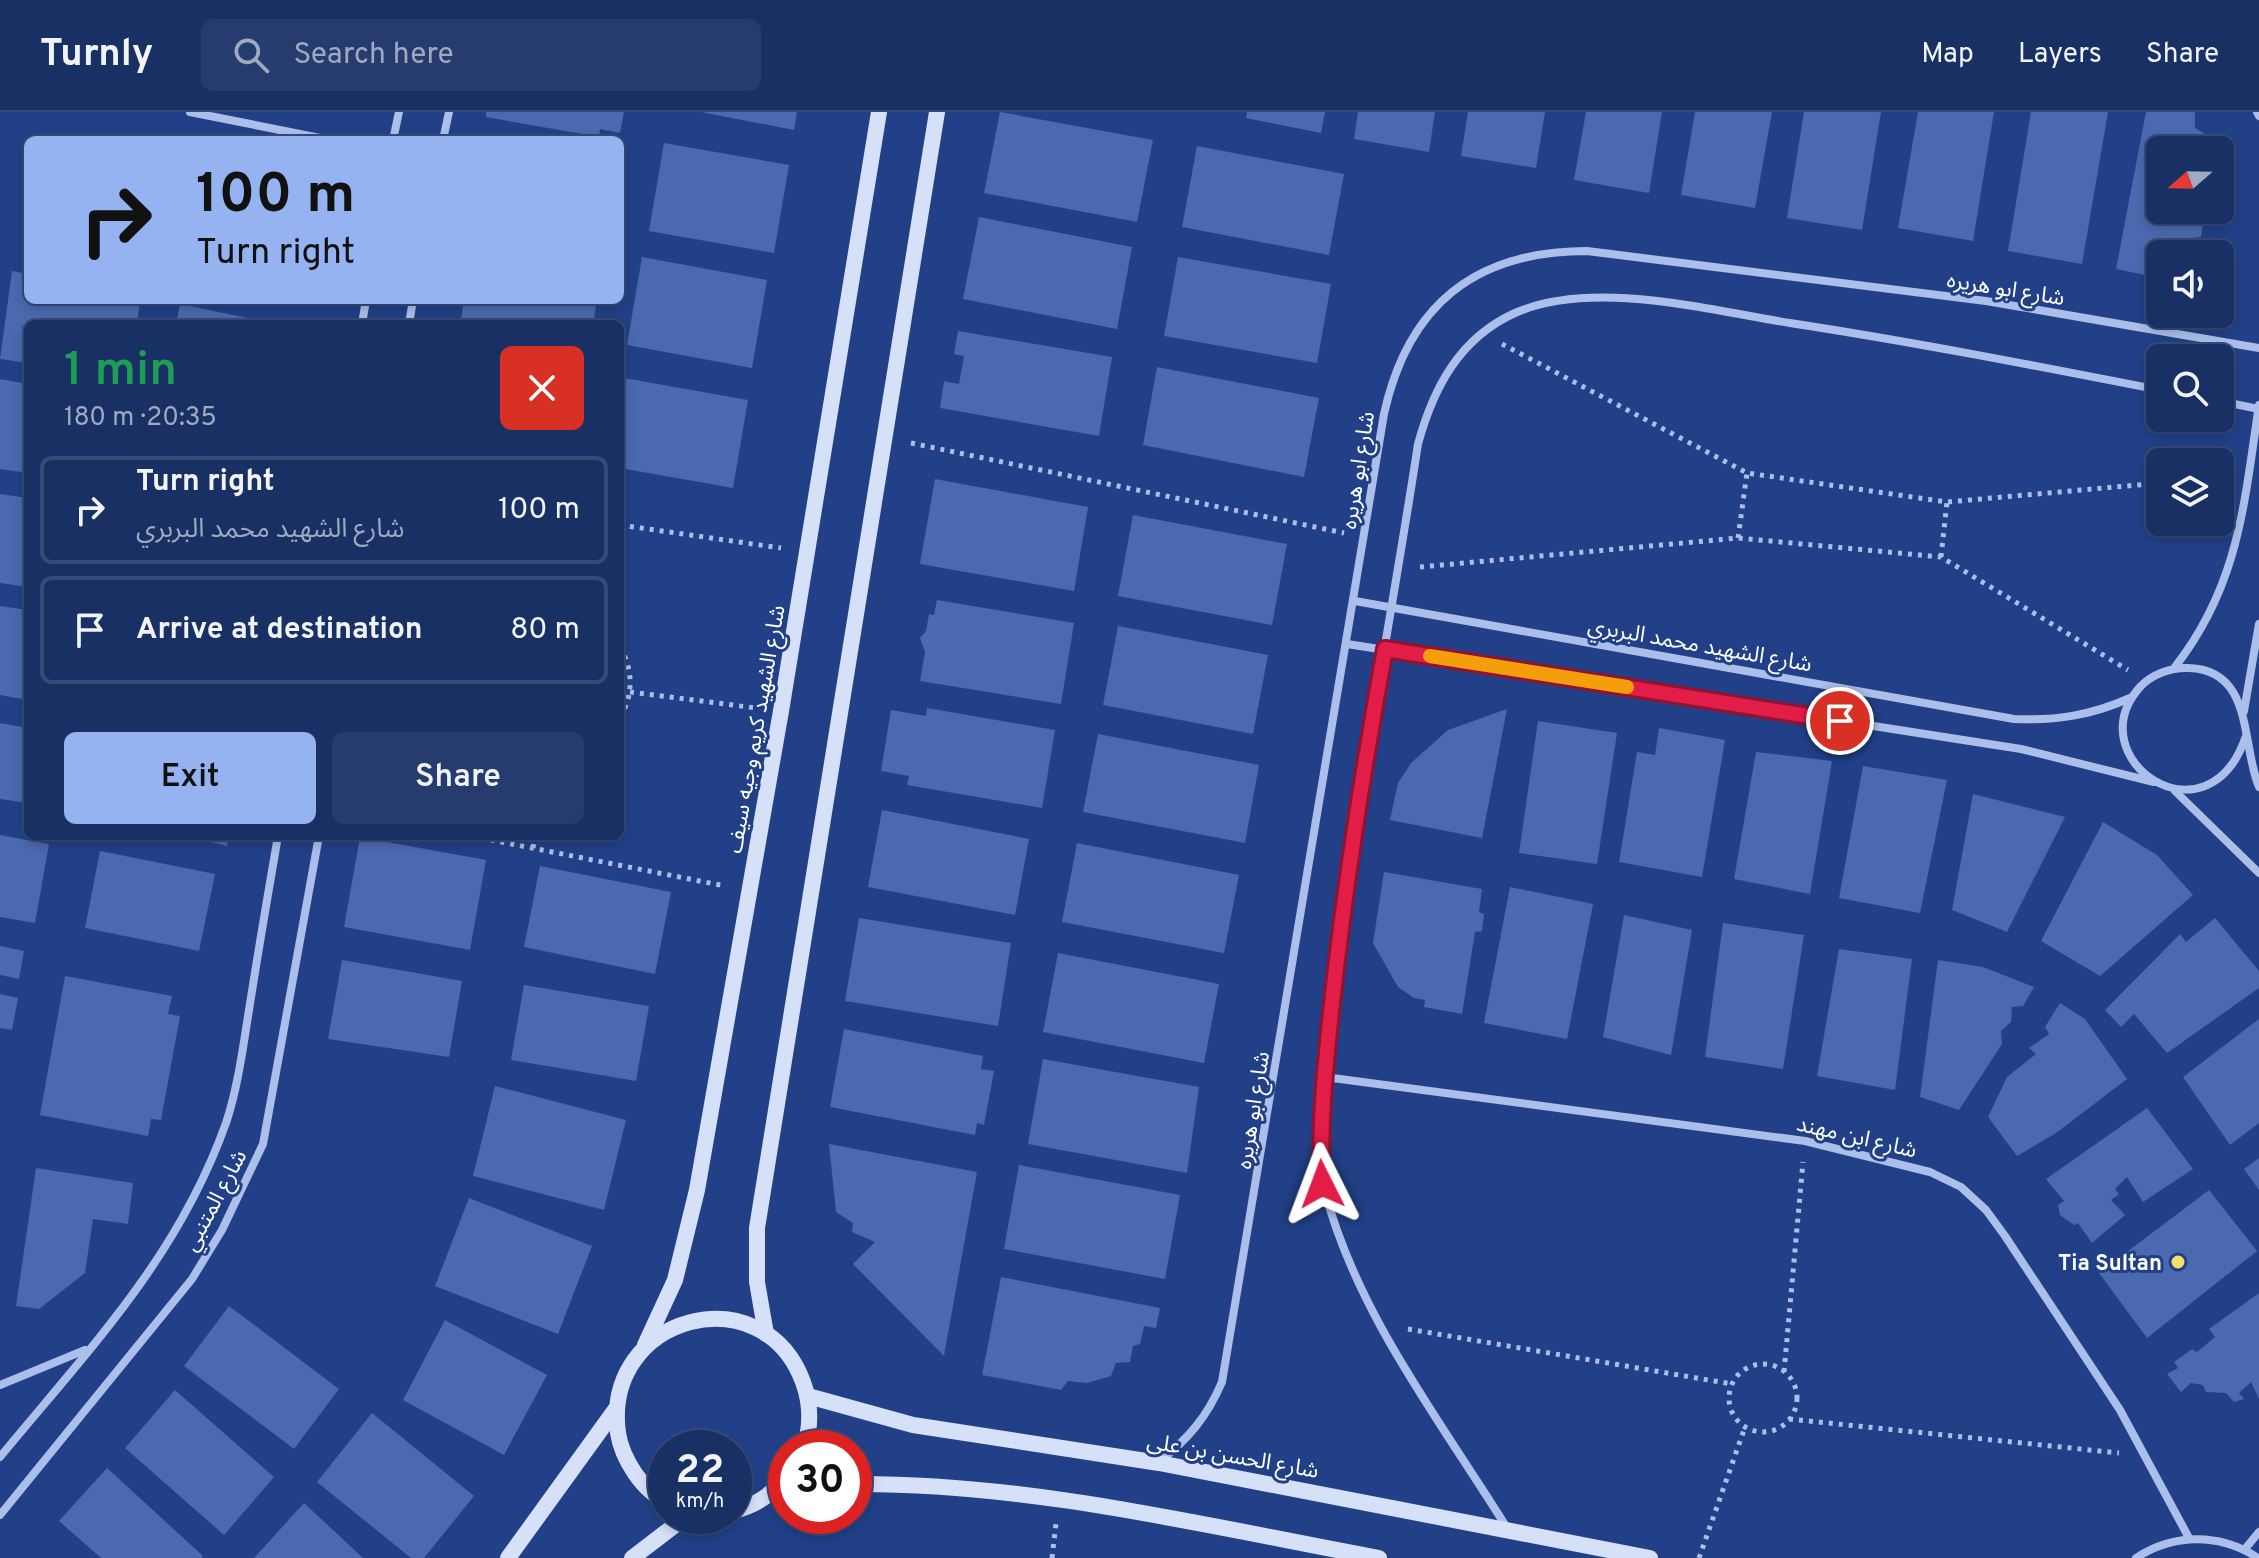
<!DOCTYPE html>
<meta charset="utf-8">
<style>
body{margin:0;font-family:Overpass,"Noto Sans Arabic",sans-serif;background:#263c6e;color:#f1f3f6;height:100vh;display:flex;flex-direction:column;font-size:30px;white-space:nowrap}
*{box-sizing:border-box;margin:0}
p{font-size:26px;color:#9fa9bf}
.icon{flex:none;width:44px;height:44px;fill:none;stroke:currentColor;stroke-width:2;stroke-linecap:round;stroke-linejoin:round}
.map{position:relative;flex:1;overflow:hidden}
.panel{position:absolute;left:24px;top:208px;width:600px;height:520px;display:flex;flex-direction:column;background:#193065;border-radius:12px;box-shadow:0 4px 12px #0003,0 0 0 2px #374b79}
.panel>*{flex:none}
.banner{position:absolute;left:24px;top:24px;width:600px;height:168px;border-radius:12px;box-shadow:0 4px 12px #0003,0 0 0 2px #374b79;background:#95b2f1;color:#111;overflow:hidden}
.needle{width:52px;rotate:250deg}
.fabs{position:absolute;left:2146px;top:24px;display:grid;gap:16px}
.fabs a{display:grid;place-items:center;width:88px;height:88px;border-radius:12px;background:#193065;box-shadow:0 4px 12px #0003,0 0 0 2px #374b79;font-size:40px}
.speed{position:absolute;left:648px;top:1318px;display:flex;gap:16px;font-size:40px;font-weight:700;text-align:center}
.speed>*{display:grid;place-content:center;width:104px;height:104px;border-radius:50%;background:#193065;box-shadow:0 4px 12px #0003,0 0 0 2px #374b79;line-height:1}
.speed small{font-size:20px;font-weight:400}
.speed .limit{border:12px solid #d22;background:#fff;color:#111}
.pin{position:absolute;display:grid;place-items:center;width:68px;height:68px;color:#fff;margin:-34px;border:4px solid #fff;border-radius:50%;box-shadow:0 2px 8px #0007}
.me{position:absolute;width:88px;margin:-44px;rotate:357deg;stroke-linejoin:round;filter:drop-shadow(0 0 6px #0008)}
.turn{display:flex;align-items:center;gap:28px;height:168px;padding:0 40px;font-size:36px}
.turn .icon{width:104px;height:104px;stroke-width:2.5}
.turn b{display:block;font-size:56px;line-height:68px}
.round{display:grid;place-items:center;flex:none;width:84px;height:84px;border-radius:12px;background:#263c6e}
.summary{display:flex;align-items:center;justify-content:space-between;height:136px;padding:0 40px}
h1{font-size:48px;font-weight:600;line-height:60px;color:#1e9e55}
.primary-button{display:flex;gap:16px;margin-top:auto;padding:16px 40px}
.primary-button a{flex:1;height:92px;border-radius:12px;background:#95b2f1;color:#111;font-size:32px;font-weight:600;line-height:92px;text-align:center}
.primary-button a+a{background:#263c6e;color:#f1f3f6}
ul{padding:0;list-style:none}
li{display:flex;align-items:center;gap:24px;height:108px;margin:0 16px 12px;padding:0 24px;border:4px solid #374b79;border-radius:12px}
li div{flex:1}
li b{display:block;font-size:30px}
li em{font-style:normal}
header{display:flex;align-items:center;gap:48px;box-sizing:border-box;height:112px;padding:0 40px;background:#193065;border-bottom:2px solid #374b79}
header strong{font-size:38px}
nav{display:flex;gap:44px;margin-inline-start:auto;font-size:28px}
.search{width:560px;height:72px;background:#263c6e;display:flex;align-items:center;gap:20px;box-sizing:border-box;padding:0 28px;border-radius:12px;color:#9fa9bf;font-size:30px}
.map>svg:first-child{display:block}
.building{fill:#4a69af}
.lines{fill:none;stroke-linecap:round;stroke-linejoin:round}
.path{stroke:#abbfea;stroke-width:5;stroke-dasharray:4 6;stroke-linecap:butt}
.street{stroke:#abbfea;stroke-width:8}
.secondary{stroke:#d6e0f8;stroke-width:16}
.route-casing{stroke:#92132f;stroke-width:20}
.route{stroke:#e11d48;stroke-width:14}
.slow{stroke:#f59e0b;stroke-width:14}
.poi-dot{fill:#f6e06d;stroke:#214087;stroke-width:3}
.labels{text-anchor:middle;stroke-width:6;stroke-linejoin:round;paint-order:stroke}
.street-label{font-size:22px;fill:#fff;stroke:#214087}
.poi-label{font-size:22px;font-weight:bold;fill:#fff;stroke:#214087;text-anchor:end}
</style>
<header>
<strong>Turnly</strong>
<div class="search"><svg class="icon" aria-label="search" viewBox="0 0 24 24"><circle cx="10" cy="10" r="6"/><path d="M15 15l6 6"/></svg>Search here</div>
<nav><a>Map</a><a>Layers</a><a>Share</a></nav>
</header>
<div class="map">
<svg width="2259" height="1446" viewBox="0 0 2259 1446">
<rect width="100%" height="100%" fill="#214087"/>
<g class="building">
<path d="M486 0H624L620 21 600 17 599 25 486 5Z"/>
<path d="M701 0H797L794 18Z"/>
<path d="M1000 0 1153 28 1137 110 984 81Z"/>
<path d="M1247 0H1325L1321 21 1246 6Z"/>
<path d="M1358 0H1435L1429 40 1354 27Z"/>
<path d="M1468 0H1545L1536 56 1461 44Z"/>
<path d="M1586 0H1662L1649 81 1574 68Z"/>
<path d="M1695 0H1772L1755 96 1681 83Z"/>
<path d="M1804 0H1881L1862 118 1787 106Z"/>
<path d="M1918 0H1994L1973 129 1898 116Z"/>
<path d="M2031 0H2108L2082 152 2008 139Z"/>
<path d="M2146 0H2195V16L2205 22 2213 38H2160V98H2217L2215 113 2203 112 2201 125 2181 127 2172 142H2160V153L2152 152 2150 164 2116 157Z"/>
<path d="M664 31 789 53 774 141 649 119Z"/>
<path d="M1197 34 1344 62 1329 143 1182 115Z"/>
<path d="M979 105 1132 135 1117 217 963 187Z"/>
<path d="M642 145 767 168 752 256 627 233Z"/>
<path d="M1178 145 1331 172 1317 251 1164 224Z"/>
<path d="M12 159 28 162V188H140L137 212H28V251L0 247Z"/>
<path d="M464 188H597L593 212H464L461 207Z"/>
<path d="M180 192 272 211V212H176Z"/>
<path d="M958 219 1112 245 1099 324 940 296 944 269 959 272 964 244 954 242Z"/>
<path d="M1157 255 1319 286 1304 365 1143 333Z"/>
<path d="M624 266 748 288 733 376 620 356V289Z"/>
<path d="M0 267 28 272V361L0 357Z"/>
<path d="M935 367 1088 395 1074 479 920 452Z"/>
<path d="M0 382 28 386V475L0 471Z"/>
<path d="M1133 403 1287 432 1272 513 1118 484Z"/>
<path d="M937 488 1074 511 1061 592 920 569 925 540 920 526 926 519 929 502 934 503Z"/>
<path d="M0 494 28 498V588L0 583Z"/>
<path d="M1118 514 1268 543 1253 622 1103 593Z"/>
<path d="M927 596 1055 618 1042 696 907 673 909 664 881 659 891 598 926 604Z"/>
<path d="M1507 597 1482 726 1390 708 1398 671 1411 651 1448 618Z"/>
<path d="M1538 609 1617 621 1597 752 1519 741Z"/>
<path d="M0 611 28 616V691L0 687Z"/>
<path d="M1659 616 1725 628 1702 765 1619 750 1637 640 1655 643Z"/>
<path d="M1098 622 1259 653 1245 731 1083 700Z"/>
<path d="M1756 640 1832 649 1810 782 1734 767Z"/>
<path d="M1863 654 1947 668 1920 801 1839 786Z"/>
<path d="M1973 682 2065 705 2007 820 1952 798Z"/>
<path d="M882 698 1029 727 1015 803 868 775Z"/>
<path d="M2103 710 2157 743 2193 783 2100 864 2041 829Z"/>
<path d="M0 723 49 732 35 811 0 805Z"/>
<path d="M185 724H229L227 734Z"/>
<path d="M360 725 486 748 470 838 344 815Z"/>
<path d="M1077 731 1239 763 1224 841 1062 810Z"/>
<path d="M100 739 215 762 199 839 85 816Z"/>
<path d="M540 754 671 780 655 862 524 835Z"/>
<path d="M1384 760 1482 777 1479 800 1484 802 1482 819 1475 820 1462 902 1424 895 1425 888 1414 886 1398 875 1373 831Z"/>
<path d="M1510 775 1593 792 1567 927 1484 911Z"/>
<path d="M1624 803 1692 818 1671 943 1603 925Z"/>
<path d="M859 806 1011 831 998 914 845 889Z"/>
<path d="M2215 806 2259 859V876L2167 941 2134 902 2121 915 2105 898 2180 822 2186 830Z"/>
<path d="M1723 811 1804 823 1783 957 1705 945Z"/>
<path d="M0 834 24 839 19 867 0 863Z"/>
<path d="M1839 837 1912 847 1895 978 1817 964Z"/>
<path d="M1058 841 1219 872 1204 951 1043 920Z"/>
<path d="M342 848 462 869 449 945 328 927Z"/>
<path d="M1938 848 1983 855 2034 875 2023 894 2012 895 2011 910 2001 919 2002 932 1959 998 1920 985Z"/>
<path d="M65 864 172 884 168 902 180 904 161 1008 151 1007 148 1024 40 1003Z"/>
<path d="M524 873 649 894 636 969 511 948Z"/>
<path d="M0 882 18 886 12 918 0 916Z"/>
<path d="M2060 891 2085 907 2127 967 2056 1021 2017 1044 1988 1005 2007 965 2036 942 2029 936 2049 922 2045 915Z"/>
<path d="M2259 907V1011L2230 1033 2183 965Z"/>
<path d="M844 917 983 944 981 957 994 959 984 1013 977 1011 975 1023 830 995Z"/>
<path d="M1043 947 1199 975 1187 1061 1028 1032Z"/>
<path d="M495 974 626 1008 604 1098 473 1064Z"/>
<path d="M2147 996 2193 1057 2143 1090 2127 1065 2115 1077 2119 1082 2111 1088 2125 1103 2092 1131 2078 1111 2074 1113 2060 1103 2058 1093 2064 1089 2046 1067Z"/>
<path d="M829 1032 977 1060 944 1244 853 1152 875 1130 852 1120 853 1111 836 1100Z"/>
<path d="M2259 1046V1078L2244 1057Z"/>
<path d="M1019 1053 1180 1083 1165 1167 1004 1137Z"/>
<path d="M36 1056 133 1071 128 1112 93 1107 85 1161 39 1197 16 1194Z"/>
<path d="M2209 1078 2257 1139 2147 1226 2099 1161Z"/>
<path d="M469 1086 592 1134 558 1222 435 1174Z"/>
<path d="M1001 1165 1160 1196 1156 1216 1144 1214 1140 1232 1133 1234 1130 1250 1116 1251 1111 1264 1087 1271 1068 1269 1061 1278 982 1263Z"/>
<path d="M2259 1181V1287L2251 1270 2239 1281 2244 1287 2234 1290 2226 1281 2206 1280 2203 1273 2191 1271 2181 1280 2167 1262 2178 1256 2174 1250 2192 1237 2197 1240 2215 1225 2209 1217Z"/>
<path d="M229 1194 339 1277 294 1337 184 1254Z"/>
<path d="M445 1208 547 1263 504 1343 403 1288Z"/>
<path d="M175 1278 274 1365 224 1423 125 1336Z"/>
<path d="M372 1301 474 1384 424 1446H411L317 1370Z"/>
<path d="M107 1356 203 1444 201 1446H101L59 1409Z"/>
<path d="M304 1391 363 1446H254Z"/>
</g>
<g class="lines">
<g class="path">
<path d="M1502 232 1747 361 1947 390 2160 371"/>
<path d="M911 331 1344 421"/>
<path d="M620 413 781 436"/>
<path d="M1738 426 1747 361"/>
<path d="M1941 445 1947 390"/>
<path d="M1420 455 1738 426 1941 445 2128 558"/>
<path d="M620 535C633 557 634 583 620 605"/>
<path d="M630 580 756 596"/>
<path d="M471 724 725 774"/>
<path d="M533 736 535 724"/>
<path d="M1408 1217 1732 1272"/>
<circle cx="1763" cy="1286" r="34"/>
<path d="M1784 1260 1803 1050"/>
<path d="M1789 1307 2119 1341"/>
<path d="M1052 1446 1056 1411"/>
<path d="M1699 1446 1745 1315"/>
</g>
<g class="street">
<path d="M190 0 330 28"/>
<path d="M2257 0 2259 4"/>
<path d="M393 28 399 0"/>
<path d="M443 28 449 0"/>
<path d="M362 212 366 188"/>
<path d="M409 212 413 188"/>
<path d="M2220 289 2259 297"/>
<path d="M1355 489 2014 607C2056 609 2092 603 2130 586"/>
<path d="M1347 532 2021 637 2154 670"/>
<path d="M2175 555C2239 473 2244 392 2259 293"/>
<path d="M2244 599 2259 512"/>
<path d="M2246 624C2208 737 2076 647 2140 575 2152 562 2172 555 2189 556 2254 558 2241 633 2259 675"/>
<path d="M2175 679 2259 761"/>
<path d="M1325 965 1805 1029 1930 1060 1961 1075 1986 1098 2005 1124 2120 1298 2189 1426"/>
<path d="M0 1273 85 1238"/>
<path d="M0 1345C89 1237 178 1146 226 1011 238 975 243 935 249 898 258 840 268 782 278 724"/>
<path d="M1159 1350C1189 1326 1207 1305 1222 1270L1384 302C1408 193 1475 139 1587 139L1986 189 2259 236"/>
<path d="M0 1403 192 1167 222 1118 263 1032 319 724"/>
<path d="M1507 1416C1440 1308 1356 1201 1324 1076 1310 1022 1325 956 1331 901 1351 710 1389 522 1418 332 1433 277 1459 226 1515 201 1592 167 1709 198 1790 211 1914 230 2037 254 2160 278"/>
<path d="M2245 1437 2259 1420"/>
<path d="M2136 1446C2174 1421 2220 1421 2258 1446"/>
</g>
<g class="secondary">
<path d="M766 1222 757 1170V1116L937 0"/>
<path d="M645 1233 675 1168 697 1078 781 599 879 0"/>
<path d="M808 1284 913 1313 1159 1351 1650 1446"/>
<path d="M854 1372C1031 1371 1206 1414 1379 1446"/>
<path d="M666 1389C642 1379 622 1346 618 1321 602 1203 763 1161 803 1270 811 1292 811 1315 804 1336"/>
<path d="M734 1399C756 1393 771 1383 786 1366"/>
<path d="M508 1446 615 1298"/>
<path d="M632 1446 687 1404"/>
</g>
</g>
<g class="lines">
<defs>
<path id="route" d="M1322 1072C1319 1008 1326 946 1333 882 1346 767 1364 652 1385 537L1840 609"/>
</defs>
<use href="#route" class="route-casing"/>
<use href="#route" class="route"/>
<path class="slow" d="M1430 544 1627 575"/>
</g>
<circle class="poi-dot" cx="2178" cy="1150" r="8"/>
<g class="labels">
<g class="street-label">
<text transform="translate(2006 176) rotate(9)" y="8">شارع ابو هريره</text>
<text transform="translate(1357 358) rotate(-81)" y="8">شارع ابو هريره</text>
<text transform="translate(1700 532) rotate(10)" y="8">شارع الشهيد محمد البربري</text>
<text transform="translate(755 617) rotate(-80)" y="8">شارع الشهيد كريم وجيه سيف</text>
<text transform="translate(1252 998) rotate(-81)" y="8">شارع ابو هريره</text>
<text transform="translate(1857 1024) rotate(13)" y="8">شارع ابن مهند</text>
<text transform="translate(214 1088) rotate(-62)" y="8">شارع المتنبي</text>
<text transform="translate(1233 1343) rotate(10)" y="8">شارع الحسن بن على</text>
</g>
<g class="poi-label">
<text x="2162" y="1158">Tia Sultan</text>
</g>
</g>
</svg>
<div class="fabs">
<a><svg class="needle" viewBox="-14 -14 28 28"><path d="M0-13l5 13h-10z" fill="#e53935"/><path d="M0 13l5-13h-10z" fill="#9fa9bf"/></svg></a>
<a><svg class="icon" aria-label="sound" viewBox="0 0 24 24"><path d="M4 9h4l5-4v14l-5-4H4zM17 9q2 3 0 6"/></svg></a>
<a><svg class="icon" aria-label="search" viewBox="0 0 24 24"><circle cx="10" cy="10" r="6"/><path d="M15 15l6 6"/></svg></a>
<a><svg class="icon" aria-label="layers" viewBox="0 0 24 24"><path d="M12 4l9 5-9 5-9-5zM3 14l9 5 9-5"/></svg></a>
</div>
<div class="speed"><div>22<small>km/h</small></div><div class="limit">30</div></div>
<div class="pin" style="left:1840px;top:609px;background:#d93025"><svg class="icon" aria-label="arrive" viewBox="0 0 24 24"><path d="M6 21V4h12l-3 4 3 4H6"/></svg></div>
<svg class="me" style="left:1322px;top:1072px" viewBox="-20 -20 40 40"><path d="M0-17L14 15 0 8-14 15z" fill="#e11d48" stroke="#fff" stroke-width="4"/></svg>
<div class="banner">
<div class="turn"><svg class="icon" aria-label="right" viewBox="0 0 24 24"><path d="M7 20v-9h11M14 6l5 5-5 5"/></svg><div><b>100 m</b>Turn right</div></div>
</div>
<section class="panel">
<div class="summary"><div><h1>1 min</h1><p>180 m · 20:35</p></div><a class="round" style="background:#d93025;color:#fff"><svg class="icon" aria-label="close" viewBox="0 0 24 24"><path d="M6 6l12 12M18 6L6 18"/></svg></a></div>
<ul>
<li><svg class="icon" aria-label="right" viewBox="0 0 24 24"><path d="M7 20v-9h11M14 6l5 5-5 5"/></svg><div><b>Turn right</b><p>شارع الشهيد محمد البربري</p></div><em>100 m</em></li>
<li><svg class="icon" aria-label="arrive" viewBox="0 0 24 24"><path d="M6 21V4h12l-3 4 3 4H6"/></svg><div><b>Arrive at destination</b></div><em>80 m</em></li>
</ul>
<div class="primary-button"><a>Exit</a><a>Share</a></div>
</section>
</div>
